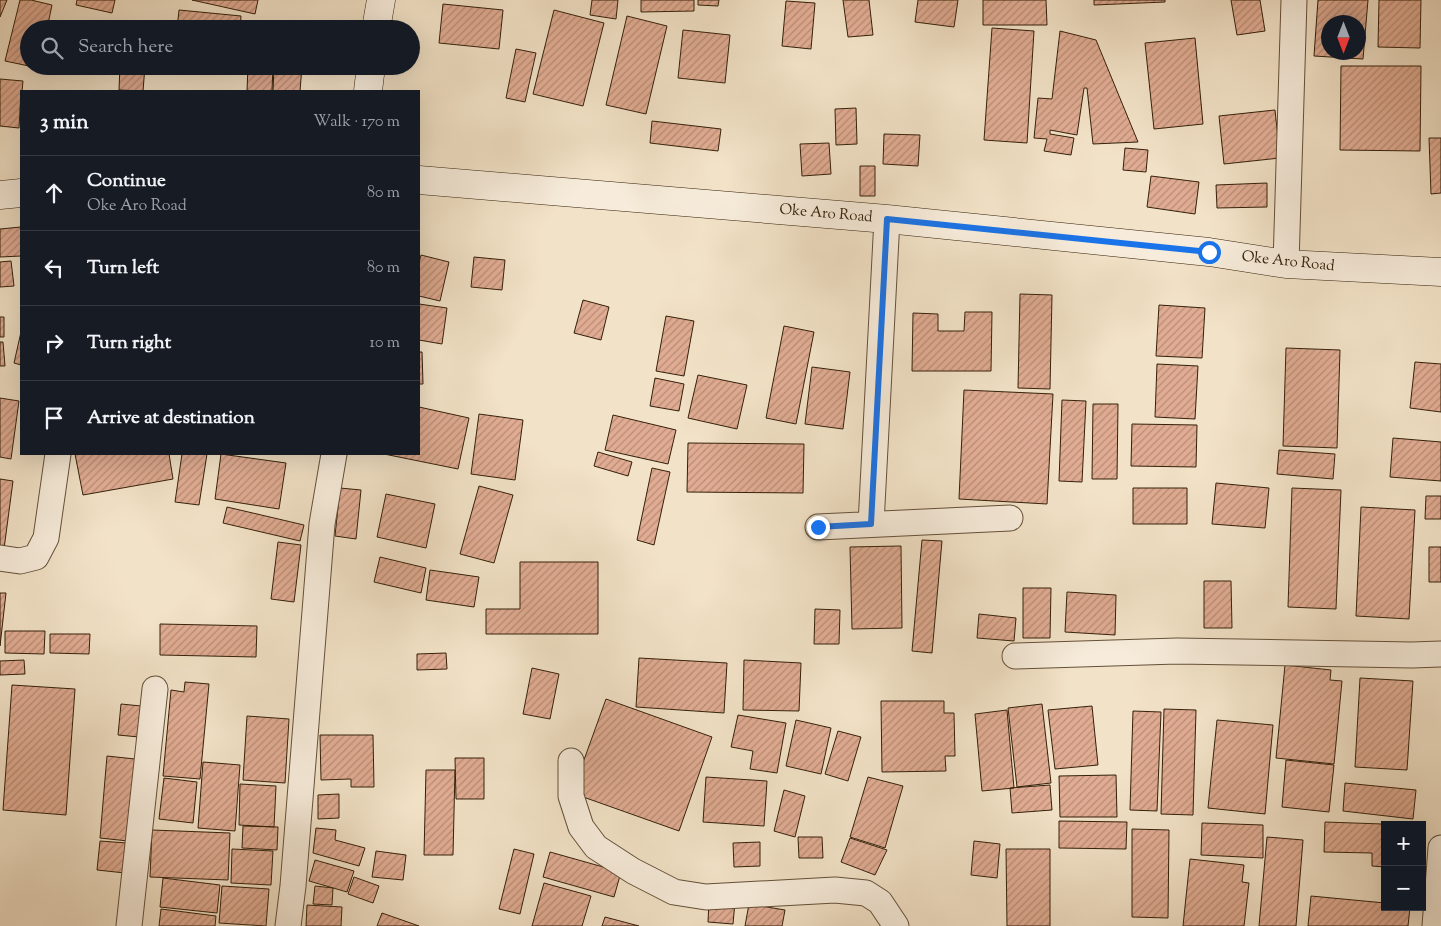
<!DOCTYPE html>
<html lang="en">
<head>
<meta charset="utf-8">
<style>
	:root { --surface:#171b24; --page:#242831; --text:#f1f3f6; --muted:#9ea1a6; --line:#363941 }
	body { margin:0; font-family:"Sorts Mill Goudy",serif; background:var(--page); color:var(--text) }
	.controls { position:absolute; right:15px; bottom:15px; display:grid; overflow:hidden; border-radius:0px; box-shadow:0 5px 20px #0002 }
	.controls button { width:45px; height:45px; display:grid; place-items:center; padding:0; border:0; border-bottom:1px solid var(--line); background:var(--surface); color:var(--text); font:25px sans-serif }
	.compass { position:absolute; left:1321px; top:15px; width:45px; height:45px; border-radius:50%; background:var(--surface); box-shadow:0 5px 20px #0002; rotate:180deg }
	.stop { position:absolute; width:15px; height:15px; margin:-11px; border:4px solid #1a73e8; border-radius:50%; background:#fff }
	.stop.end { background:#1a73e8; border-color:#fff; box-shadow:0 1px 5px #0008 }
	.list { margin:0; padding:0; list-style:none }
	h2 { display:flex; justify-content:space-between; align-items:center; height:65px; margin:0; padding:0 20px; font-size:21px }
	h2 small { font-size:16px; font-weight:400; color:var(--muted) }
	.list li { display:grid; grid-template-columns:32px 1fr auto; gap:15px; align-items:center; box-sizing:border-box; height:75px; padding:0 20px; border-top:1px solid var(--line) }
	.list b { display:block; font-size:19px; white-space:nowrap }
	.list p { margin:0; font-size:16px; white-space:nowrap; color:var(--muted) }
	.list em { font-size:16px; font-style:normal; color:var(--muted) }
	.icon { flex:none; width:28px; height:28px; fill:none; stroke:currentColor; stroke-width:2; stroke-linecap:round; stroke-linejoin:round }
	.map { position:relative; flex:none; width:1441px; height:926px; overflow:hidden }
	.search { position:absolute; background:var(--surface); box-shadow:0 5px 20px #0002; left:20px; top:20px; width:400px; height:55px; display:flex; align-items:center; gap:12px; box-sizing:border-box; padding:0 18px; border-radius:28px; color:var(--muted); font-size:19px }
	.panel { position:absolute; background:var(--surface); box-shadow:0 5px 20px #0002; left:20px; top:90px; width:400px; height:365px; border-radius:0px }
	.map>svg:first-child { display:block }
	.building { fill:url(#building-hatch); stroke:#34200a; fill-rule:evenodd }
	.lines { fill:none; stroke-linecap:round; stroke-linejoin:round }
	.minor-casing { stroke:#645039; stroke-width:27 }
	.secondary-casing { stroke:#34200a; stroke-width:29 }
	.minor { stroke:#f7ecdb; stroke-width:25 }
	.secondary { stroke:#f7ecdb; stroke-width:28 }
	.route { stroke:#1a73e8; stroke-width:6 }
	.labels { text-anchor:middle; dominant-baseline:central; stroke-width:4; stroke-linejoin:round; paint-order:stroke }
	.street-label { font-size:15px; fill:#34200a; stroke:#f7ecdb }
</style>
</head>
<body>
<div class="map">
<svg width="1441" height="926" viewBox="0 0 1441 926">
	<defs>
		<pattern id="building-hatch" width="6" height="6" patternUnits="userSpaceOnUse" patternTransform="scale(1.25)"><rect width="6" height="6" fill="#e1ac93"/><path d="M-1 1l2-2M0 6l6-6M5 7l2-2" fill="none" stroke="#b78c76"/></pattern>
	</defs>
	<rect width="100%" height="100%" fill="#f2e2c7"/>
	<filter id="stains"><feTurbulence type="fractalNoise" baseFrequency=".004" numOctaves="4"/><feColorMatrix values="0 0 0 0 .2 0 0 0 0 .09 0 0 0 0 .02 0 0 0 .5 -.17"/></filter>
	<radialGradient id="worn" r=".72"><stop offset=".6" stop-color="#630" stop-opacity="0"/><stop offset="1" stop-color="#630" stop-opacity=".3"/></radialGradient>
	<path class="building" d="M0,0h7l-7,17z
		M20,0h11l21,5 -5,24h-18v37l-24,-5z
		M77,0h38l-3,13 -36,-8z
		M192,0h66l-3,14z
		M592,0h26l-2,19 -26,-4z
		M641,0h53v11l-53,1z
		M698,0h21l-1,6 -20,-1z
		M843,0h26l4,35 -25,2z
		M918,0h40l-4,27 -39,-5z
		M983,0h63l1,25h-64z
		M1094,0h71v2l-71,3z
		M1231,0h29l5,31 -28,4z
		M1318,0h50l-5,59 -49,-3zM1328,22h30v30h-30z
		M1379,0h42l-1,48 -42,-1z
		M786,1l29,2 -4,46 -29,-3z
		M443,4l60,6 -4,39 -60,-6z
		M179,10l62,6 -1,13h-63z
		M554,10l50,13 -21,83 -50,-12z
		M627,16l40,10 -21,88 -40,-9z
		M992,28l42,3 -7,112 -43,-3z
		M683,30l47,5 -5,48 -47,-5z
		M1060,31l36,9 42,102 -45,2 -6,-56h-3l-7,47 -27,-5v4l24,4 -3,17 -27,-4 3,-12 -13,-1 4,-40 14,1z
		M1195,38l8,86 -49,5 -9,-86z
		M516,49l20,4 -11,49 -19,-4z
		M120,66h25l-2,25 -24,-1z
		M248,66h25l-1,25h-25z
		M274,66h28l-2,25h-27z
		M1341,66h80l-1,85 -80,-1z
		M0,79l23,2 -1,10h-1l-2,37 -19,-2z
		M856,108l1,36 -21,1 -1,-36z
		M1275,110l5,48 -56,6 -5,-48z
		M652,121l69,8 -3,22 -68,-8z
		M884,134l36,1 -2,31 -35,-2z
		M1429,138h12v55l-10,1z
		M829,143l2,31 -29,2 -2,-32z
		M1125,148l23,2 -2,22 -23,-2z
		M860,166h15v30h-15z
		M1151,176l48,6 -4,32 -48,-7z
		M1267,183v24l-50,1 -1,-23z
		M21,227v29l-21,1v-28z
		M421,255l28,7 -9,39 -21,-5v-33z
		M474,257l31,3 -3,30 -31,-3z
		M11,261l3,25 -14,1v-25z
		M1020,294l32,1 -2,94 -32,-1z
		M583,300l26,7 -8,33 -27,-7z
		M419,304l28,4 -5,36 -23,-4z
		M1159,305l46,3 -3,50 -46,-2z
		M965,312h27l-1,59h-79l1,-58 25,1v17h26z
		M666,316l28,5 -10,55 -28,-5z
		M0,317h4v20h-4z
		M784,326l30,6 -18,92 -30,-6z
		M21,332v33l-7,-2z
		M0,342h3l2,24h-5z
		M1286,348l54,2 -3,98 -54,-2z
		M419,352h3l1,32h-4z
		M1415,362l26,2v48l-31,-4z
		M1157,364l41,2 -3,53 -40,-2z
		M812,367l38,5 -7,57 -38,-5z
		M698,375l49,10 -10,44 -49,-11z
		M655,378l29,6 -5,27 -29,-5z
		M964,390l89,4 -6,110 -88,-5z
		M0,398l19,3 -8,58 -11,-2z
		M1062,400l24,1 -4,81 -23,-1z
		M1093,404h25l-1,75h-25z
		M419,407l50,11 -11,51 -74,-15h35z
		M479,414l44,6 -8,60 -44,-6z
		M613,415l63,15 -8,34 -63,-14z
		M1132,424l65,1 -1,42 -65,-1z
		M1393,438l48,4v39l-51,-4z
		M688,443l116,1 -1,49 -116,-1z
		M1279,450l56,4 -2,25 -56,-5z
		M598,452l34,10 -4,14 -34,-10z
		M75,454h94l4,25 -90,16z
		M182,454h25l-8,51 -24,-3z
		M221,454l65,9 -7,46 -64,-10z
		M652,468l18,4 -16,73 -17,-5z
		M0,479l13,2 -9,68h-4z
		M1216,483l53,5 -4,40 -53,-4z
		M479,486l34,9 -19,68 -34,-9z
		M340,488l21,2 -5,49 -21,-3z
		M1133,488h54v36h-54z
		M1292,488l49,2 -5,119 -48,-2z
		M386,494l49,10 -9,44 -49,-11z
		M1426,496h15v23h-16z
		M227,507l77,18 -4,16 -77,-18z
		M1361,507l54,3 -6,109 -53,-3z
		M922,540l20,1 -10,112 -20,-2z
		M278,542l23,3 -7,57 -23,-3z
		M901,546l1,82 -50,1 -2,-82z
		M1429,547h12v35h-12z
		M380,557l46,11 -5,25 -47,-11z
		M520,562h78v72h-112v-25h34z
		M430,570l49,7 -5,30 -48,-7z
		M1204,581h27l1,47h-28z
		M1023,588h28l-1,50h-27z
		M1067,592l49,3 -1,40 -50,-3z
		M0,593h6l-6,53z
		M815,609l25,1 -1,34h-25z
		M979,614l37,4 -2,23 -37,-3z
		M160,624l97,2 -1,31 -96,-2z
		M5,631h40l-1,23 -39,-1z
		M50,634h40l-1,20 -39,-1z
		M446,653l1,16 -30,1v-16z
		M639,658l88,5 -3,50 -88,-6z
		M24,660l1,14 -25,1v-14z
		M744,660l57,3 -2,48 -56,-1z
		M1285,665l46,5 -1,10 12,1 -8,83 -58,-6z
		M532,668l27,6 -9,45 -27,-5z
		M1360,678l53,3 -6,89 -52,-3z
		M185,682l24,2 -9,95 -37,-3 8,-86 13,2z
		M12,685l63,4 -9,126 -63,-5z
		M606,699l106,38 -33,94 -107,-38z
		M881,701h63v12h10l1,43h-10l1,15 -64,1z
		M121,704l20,2 -2,31 -21,-2z
		M1042,704l9,79 -34,4 -9,-79z
		M1092,706l6,59 -43,4 -7,-59z
		M1164,709l32,1 -3,105 -32,-1z
		M1007,710l7,78 -32,3 -7,-77z
		M1133,711l28,1 -4,99 -27,-1z
		M738,715l48,8 -9,50 -27,-4 3,-18 -22,-4z
		M247,716l42,3 -4,64 -42,-3z
		M796,720l35,8 -10,46 -35,-8z
		M1217,720l56,5 -8,89 -57,-6z
		M838,731l23,6 -13,44 -23,-7z
		M320,735h53l1,52h-23v-8l-30,1z
		M107,756l28,3 -7,82 -28,-3z
		M455,758h29v41h-28z
		M1286,760l48,5 -5,47 -47,-5z
		M203,762l37,3 -5,66 -37,-3z
		M426,770h29l-2,85h-29z
		M1116,775l1,42h-57l-1,-41z
		M706,777l61,4 -3,45 -61,-4z
		M868,777l35,9 -18,62 -35,-11z
		M164,778l33,4 -4,41 -34,-4z
		M1345,783l71,7 -3,29 -70,-8z
		M240,784l36,2 -2,41 -35,-2z
		M1050,785l2,25 -40,3 -2,-25z
		M784,790l21,6 -10,41 -21,-6z
		M339,794v24l-21,1v-24z
		M1059,821l68,1 -1,27 -67,-1z
		M1325,822l86,3h-26v42l-13,-1v-13l-48,-1z
		M1202,823l61,2v33l-62,-3z
		M243,826l35,1 -1,23 -35,-2z
		M316,828l20,2 -1,10 30,8 -6,18 -46,-13z
		M1132,829l37,1 -1,88 -36,-1z
		M152,830l78,3 -2,47 -78,-3z
		M798,837h24l1,21h-24z
		M1267,837l36,3 -7,86h-37z
		M850,838l37,12 -12,25 -34,-13z
		M100,841l27,2 -2,30 -28,-3z
		M974,841l26,3 -3,34 -26,-3z
		M760,842v24l-26,1 -1,-24z
		M232,849l41,2 -2,34 -40,-2z
		M514,849l20,5 -14,60 -21,-5z
		M1006,849h44v77h-43z
		M376,851l30,4 -3,25 -31,-3z
		M550,852l71,20 -7,25 -71,-20z
		M1190,859l54,6 -2,17 7,1 -5,43h-61z
		M315,860l39,11 -7,21 -38,-11z
		M354,877l25,9 -6,17 -25,-9z
		M163,878l57,7 -3,28 -57,-6z
		M544,883l47,13 -9,30h-50z
		M222,886l47,3 -3,37 -47,-3z
		M315,886l18,2 -1,17 -19,-1z
		M1311,896l74,7v4h25l-2,19h-100z
		M709,901l26,1 -2,22 -25,-2z
		M749,904l36,6 -3,16h-37z
		M307,905l35,2 -1,19h-35z
		M161,909l55,7 -1,10h-56z
		M382,913l37,13h-42z
		M605,917l34,9h-37z"/>
	<g class="lines">
		<defs>
			<path id="minor" d="M1286,264l8,-264
				M871,524l16,-305
				M818,527l192,-9
				M0,558l20,3 16,-4 10,-19 12,-84
				M1015,656l162,-5 235,4 29,-1
				M571,761v35l10,31 15,20 37,24 41,21 32,5 129,-7 31,3 14,9 16,24
				M129,926l26,-237
				M288,926l5,-40 29,-362 12,-70
				M1435,926l6,-78"/>
			<path id="secondary" d="M376,29l5,-29
				M368,91l3,-25
				M419,180l468,39 322,33 77,12 155,8
				M0,195l21,-2"/>
		</defs>
		<use href="#minor" class="minor-casing"/>
		<use href="#secondary" class="secondary-casing"/>
		<use href="#minor" class="minor"/>
		<use href="#secondary" class="secondary"/>
	</g>
	<g class="lines">
		<path class="route" d="M818,527l53,-3 16,-305 322,33"/>
	</g>
	<g class="labels">
		<g class="street-label">
			<text transform="translate(826 214) rotate(5)">Oke Aro Road</text>
			<text transform="translate(1288 262) rotate(6)">Oke Aro Road</text>
		</g>
	</g>
	<rect width="100%" height="100%" filter="url(#stains)"/>
	<rect width="100%" height="100%" fill="url(#worn)"/>
</svg>
<div class="controls">
<button>+</button>
<button>−</button>
</div>
<svg class="compass" viewBox="-18 -18 36 36"><path d="M0-13l5 13h-10z" fill="#e53935"/><path d="M0 13l5-13h-10z" fill="#9ea1a6"/></svg>
<div class="stop" style="left:1209px;top:252px"></div>
<div class="stop end" style="left:818px;top:527px"></div>
<div class="search"><svg class="icon" aria-label="search" viewBox="0 0 24 24"><circle cx="10" cy="10" r="6"/><path d="M15 15l6 6"/></svg>Search here</div>
<section class="panel">
<h2>3 min<small>Walk · 170 m</small></h2>
<ul class="list">
<li><svg class="icon" aria-label="ahead" viewBox="0 0 24 24"><path d="M12 20V5M6 11l6-6 6 6"/></svg><div><b>Continue</b><p>Oke Aro Road</p></div><em>80 m</em></li>
<li><svg class="icon" aria-label="left" viewBox="0 0 24 24"><path d="M17 20v-9H6M10 6l-5 5 5 5"/></svg><div><b>Turn left</b></div><em>80 m</em></li>
<li><svg class="icon" aria-label="right" viewBox="0 0 24 24"><path d="M7 20v-9h11M14 6l5 5-5 5"/></svg><div><b>Turn right</b></div><em>10 m</em></li>
<li><svg class="icon" aria-label="arrive" viewBox="0 0 24 24"><path d="M6 21V4h12l-3 4 3 4H6"/></svg><div><b>Arrive at destination</b></div></li>
</ul>
</section>
</div>
</body>
</html>
